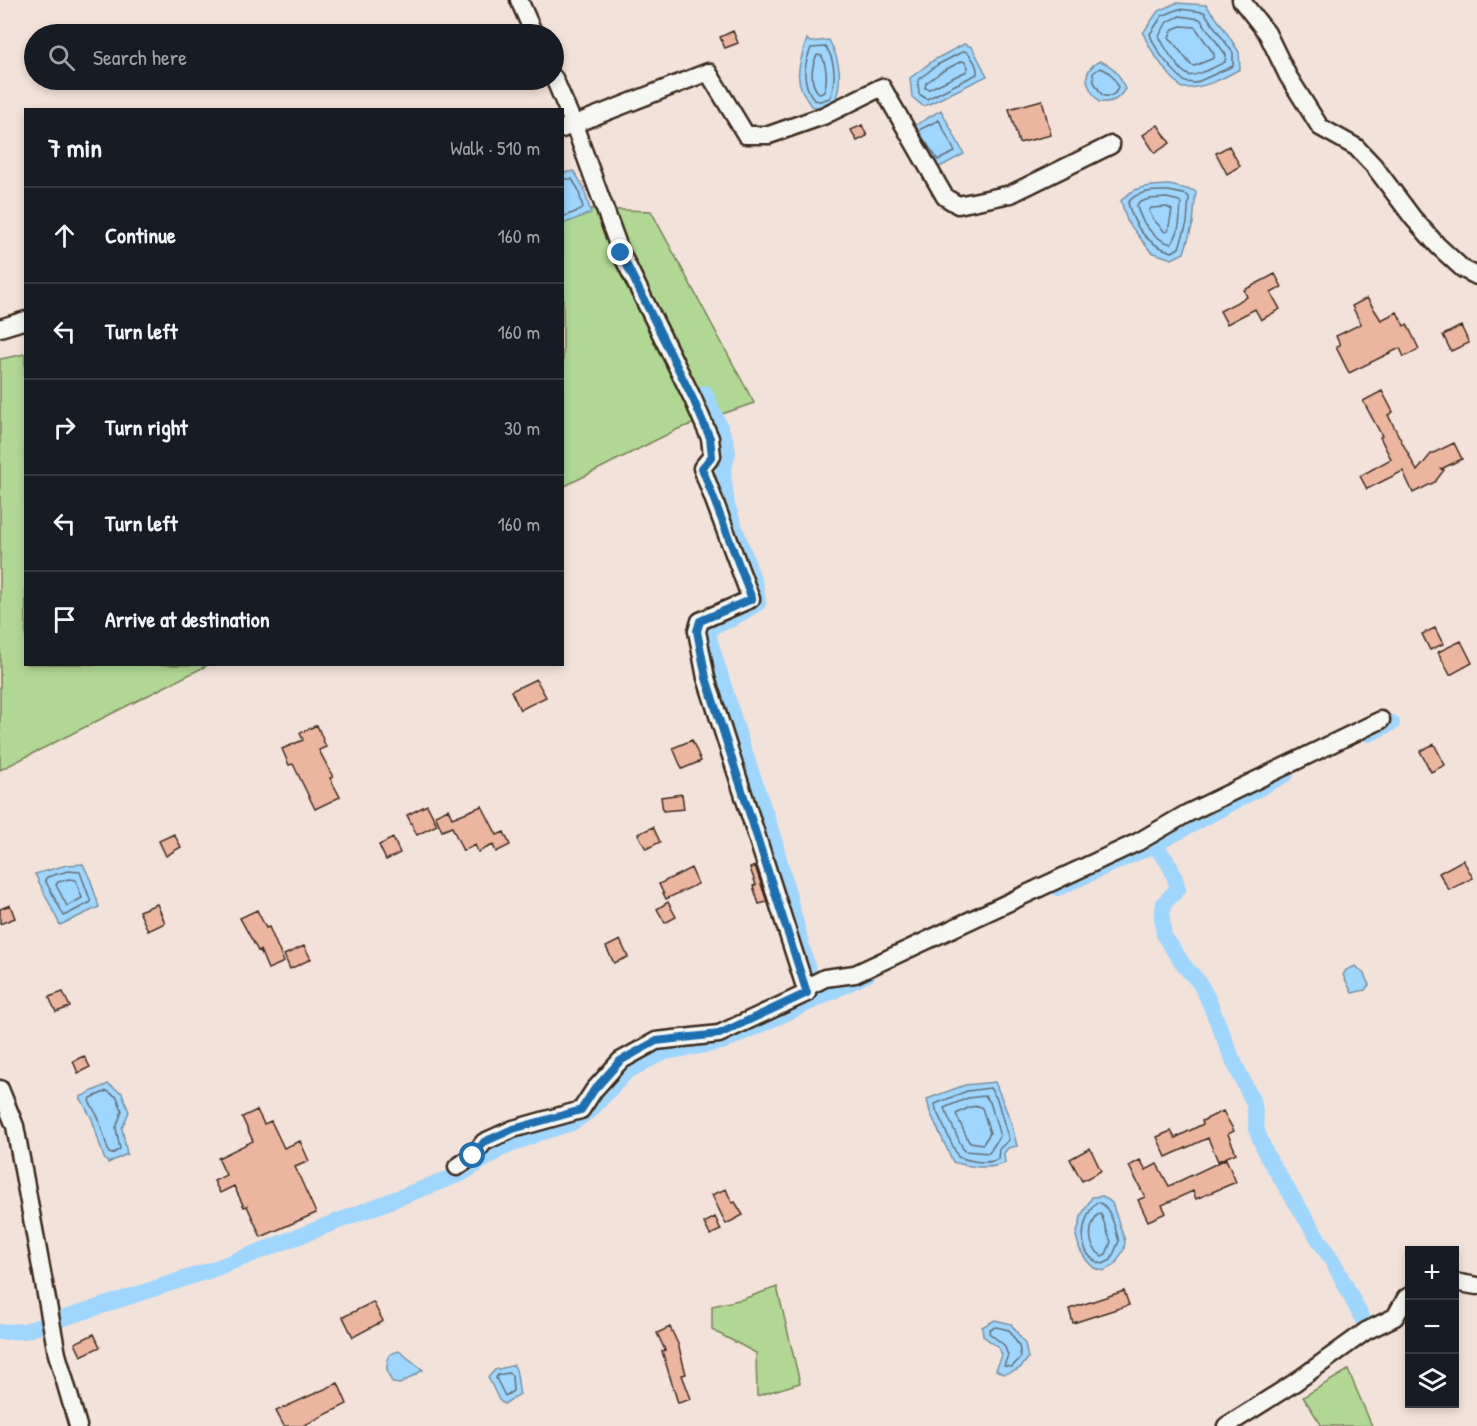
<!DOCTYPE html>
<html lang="en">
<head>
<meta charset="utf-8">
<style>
	:root { --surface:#171b24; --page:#20242c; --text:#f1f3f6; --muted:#9ea1a6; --line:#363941 }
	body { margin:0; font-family:"Patrick Hand",sans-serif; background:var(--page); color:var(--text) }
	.controls { position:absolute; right:18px; bottom:18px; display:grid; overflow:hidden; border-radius:0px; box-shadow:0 3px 9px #0003 }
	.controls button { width:54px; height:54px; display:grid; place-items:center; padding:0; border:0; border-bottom:2px solid var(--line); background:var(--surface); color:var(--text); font:30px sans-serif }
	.stop { position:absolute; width:18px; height:18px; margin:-14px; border:4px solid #1f6fb2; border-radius:50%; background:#fff }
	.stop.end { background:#1f6fb2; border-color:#fff; box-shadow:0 2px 6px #0008 }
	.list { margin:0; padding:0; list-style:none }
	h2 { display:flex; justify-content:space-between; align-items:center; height:78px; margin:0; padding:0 24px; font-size:26px }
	h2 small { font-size:20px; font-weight:400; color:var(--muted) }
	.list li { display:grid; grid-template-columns:39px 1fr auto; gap:18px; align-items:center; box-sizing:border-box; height:96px; padding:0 24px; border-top:2px solid var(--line) }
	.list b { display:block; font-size:22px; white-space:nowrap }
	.list em { font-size:20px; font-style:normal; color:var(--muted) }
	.icon { flex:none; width:33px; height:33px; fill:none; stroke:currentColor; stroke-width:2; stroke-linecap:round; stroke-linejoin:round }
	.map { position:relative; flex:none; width:1477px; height:1426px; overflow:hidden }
	.search { position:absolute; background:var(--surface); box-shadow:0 3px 9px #0003; left:24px; top:24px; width:540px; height:66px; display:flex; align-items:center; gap:15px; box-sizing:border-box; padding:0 21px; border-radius:33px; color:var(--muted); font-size:22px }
	.panel { position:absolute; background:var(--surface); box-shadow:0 3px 9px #0003; left:24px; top:108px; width:540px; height:558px; border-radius:0px }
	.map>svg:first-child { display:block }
	.green { fill:#b0d894; stroke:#768159; stroke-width:1.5 }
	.water { fill:#9fd6fe; stroke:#7791a4; stroke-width:1.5 }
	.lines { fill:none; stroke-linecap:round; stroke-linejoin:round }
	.shore { stroke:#636f78; stroke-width:1.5 }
	.canal { stroke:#9fd6fe; stroke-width:16 }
	.building { fill:#ebb5a0; stroke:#3b2a1e; stroke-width:1.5 }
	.minor-casing { stroke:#3b2a1e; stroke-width:21 }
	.minor { stroke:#f6f6f2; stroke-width:16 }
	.route { stroke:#1f6fb2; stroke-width:8 }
</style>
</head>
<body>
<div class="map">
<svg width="1477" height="1426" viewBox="0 0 1477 1426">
	<rect width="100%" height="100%" fill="#f3e2d9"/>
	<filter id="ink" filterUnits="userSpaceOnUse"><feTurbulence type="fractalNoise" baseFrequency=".0167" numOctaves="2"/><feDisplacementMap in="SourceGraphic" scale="12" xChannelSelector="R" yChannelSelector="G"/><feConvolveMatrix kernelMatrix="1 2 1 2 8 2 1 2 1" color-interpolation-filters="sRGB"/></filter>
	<g filter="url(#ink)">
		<path class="green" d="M563,208l88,3 103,192 -76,26 -115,58z
			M25,354l1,310 182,1 -208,105v-411z
			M777,1287l23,96 -43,13 -1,-43 -44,-23v-24l31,-7z
			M1348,1370l24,56h-50l-19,-29z"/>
		<path class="water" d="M1176,3l30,2 15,19 18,28 1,17c-18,10 -37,20 -58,19 -16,-16 -30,-33 -39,-55l15,-22z
			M807,39l3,3 19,-2c12,22 13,40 6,63l-14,5 -10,-2c-19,-27 -13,-38 -4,-67z
			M964,44l8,3 15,29 -58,28 -6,2 -11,-9 -2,-19 24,-18z
			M1100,61c15,6 19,13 25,28 -7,11 -13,14 -26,13 -12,-14 -20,-31 1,-41z
			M941,110l23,44 -28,15 -27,-40z
			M574,171l9,15 8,27 -28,11v-51z
			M1169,185l27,6 -3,32 -9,30 -12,6 -21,-7 -24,-31 -6,-20c13,-16 29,-15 48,-16z
			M83,864l8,17 8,26 -39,18 -25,-51 32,-9z
			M1356,966l8,8 5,11 -4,5 -13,3 -9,-18 3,-5z
			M995,1082l16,40 6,24 -9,2 -4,5 1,10c-17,7 -34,4 -52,-1l-23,-50 -3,-13 38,-14z
			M108,1084l14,9 7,19 -7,16 5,26 -19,9 -4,-5 -12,-39 -12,-22z
			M1103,1196l9,7 13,38 -1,8 -9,16 -12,6 -9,-3 -7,-7 -7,-11 -4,-14 6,-22 10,-17z
			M995,1320l16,4 14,20 3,14c-7,11 -12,14 -25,16l-7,-4 6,-15 -4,-8 -15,-11 -1,-9z
			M399,1351l24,19 -23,14 -7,-1c-7,-10 -8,-18 -3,-29z
			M514,1365c5,9 3,18 6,29l-16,10 -5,-4 -11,-23 7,-7z"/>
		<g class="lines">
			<path class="shore" d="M1179,9l25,3 29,41v13l-38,17 -10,-1c-14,-14 -29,-29 -35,-48l12,-18z
				M1180,16l20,3 26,36 -1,7c-6,3 -31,16 -37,13 -9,-4 -25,-30 -29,-39l8,-14z
				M1181,26l14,1 19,27v4l-20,8 -3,-1 -22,-28 4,-8z
				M826,47c10,15 10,34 4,51l-10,3 -6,-1c-12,-17 -11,-33 -3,-52z
				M964,51c7,2 14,16 13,23l-50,25 -8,-5 -1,-14 19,-15z
				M817,55l5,1c5,12 6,23 2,36l-4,2c-11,-9 -9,-27 -3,-39z
				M962,61l3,1 3,5 -1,4 -38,18 -4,-1 1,-5 15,-11z
				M1100,68c10,3 14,9 18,19 -2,8 -9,11 -16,8l-8,-13 -1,-9z
				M919,132l2,-3 18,-9 16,32 -17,8 -17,-25
				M562,179h10l6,10 5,19 -2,2 -19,7
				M1169,191l18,4 2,2 -2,26 -8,25 -7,4c-25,-7 -38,-25 -44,-49 8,-13 27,-12 41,-12z
				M1167,198l12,3 2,2c-1,14 -1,31 -10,41 -17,-5 -30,-21 -34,-38l1,-3 11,-4z
				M1167,207l5,3 -4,21 -3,1 -12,-13 -4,-8 2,-3z
				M68,871l12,1 11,30 -27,14 -19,-36 2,-3z
				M69,879l7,1 6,18 -15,8 -11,-21 2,-3z
				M990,1088l7,11 12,41 -10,9 -1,10c-11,6 -28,2 -40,-2l-22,-47 -1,-6 32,-13z
				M107,1091l10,6 5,14 -6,17 4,21 -8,5 -3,-1 -11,-36 -9,-16 2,-3z
				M985,1096l5,6 10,34 -11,17 -25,-2 -20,-43 24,-10z
				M979,1106l3,2 8,25 -7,11 -14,-2 -13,-28 14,-7z
				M1097,1202c14,2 18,27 22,39l-8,19 -8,4c-28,-6 -23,-46 -6,-62z
				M1101,1214l10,28 -5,12 -4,2c-15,-10 -14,-27 -5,-41z
				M996,1327l13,3 10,16 2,11 -9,10 -8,-1 4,-11 -4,-10 -15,-12 1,-4z
				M508,1373l4,2 1,16 -8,5 -9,-18 2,-3z"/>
			<path class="canal" d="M705,393l20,46 3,13 -5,21 4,32 29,83 2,15 -28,17 -20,7 -1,11 31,101 33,97 41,156
				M1369,734l23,-11
				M1152,846l134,-72
				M1058,888l94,-42c16,10 21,25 26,43l-14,14 -2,14 2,19 21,31 14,15 9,17 25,61 21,44 3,27 10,25 70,113 26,51
				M0,1332l25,-1 186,-61 252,-97 36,-23 40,-17 33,-10 19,-13 35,-38 24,-13 15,-7 57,-10 80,-36 66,-32"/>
		</g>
		<path class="building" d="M733,31l5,12 -13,5 -5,-11z
			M1042,100l9,35 -32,8 -10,-34z
			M862,125l5,11 -10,5 -6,-11z
			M1158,125l12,18 -15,10 -12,-18z
			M1229,146l11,20 -13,8 -11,-21z
			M1275,274l7,13 -11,6 9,16 -19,11 -6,-11 -28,15 -7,-13 27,-14 -3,-7z
			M1367,298l14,22 16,-8 7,14 3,-2 12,25 -15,8 -4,-9 -51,25 -13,-26 4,-2 -4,-9 25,-12 -9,-18z
			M1461,326l8,17 -18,8 -8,-16z
			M1382,391l11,21 -5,3 29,56 14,-17 23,-11 8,16 -21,10 3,1 -9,12 -22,11 -10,-22 -36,18 -7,-13 31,-17 -11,-22 2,-1 -19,-35z
			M1435,628l8,16 -13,6 -8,-16z
			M1461,641l11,22 -22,12 -12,-23z
			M536,679l10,18 -26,13 -9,-19z
			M317,725l9,22 -7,3 14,27 -3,1 10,19 -25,12 -22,-45 -4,1 -7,-16 21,-9 -3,-7z
			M692,740l9,21 -19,8 -9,-21z
			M1434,744l11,21 -14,7 -11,-21z
			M682,794l2,15 -21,2 -2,-14z
			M427,805l10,20 -20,10 -10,-20z
			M482,806l15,29 7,-3 6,13 -14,7 -3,-7 -15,7 -3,-7 -12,6 -11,-24 -10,4 -7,-16 13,-6 4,9z
			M653,827l7,15 -14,7 -8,-15z
			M174,834l7,13 -15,9 -7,-15z
			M393,838l7,15 -14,7 -7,-15z
			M1463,860l10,18 -24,12 -10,-17z
			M755,866l12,36 -8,2 -6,-18 3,-1 -6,-17z
			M691,868l7,16 -32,15 -7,-15z
			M668,902l8,15 -11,6 -8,-14z
			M157,904l8,19 -17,8 -9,-20z
			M10,905l5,13 -15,6v-15z
			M257,910l9,18 3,-1 15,35 -16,7 -8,-19 -2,1 -18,-33z
			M620,940l8,17 -14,6 -8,-16z
			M304,946l7,13 -21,10 -6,-14z
			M63,992l7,15 -14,5 -7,-15z
			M84,1056l6,11 -12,6 -5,-12z
			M257,1110l7,14 7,-3 13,27 16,-7 9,20 -14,6 21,46 -55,24 -14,-31 -3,1 -10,-21 -14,7 -6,-12 12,-6 -8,-17 35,-17 -11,-24z
			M1223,1111l11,20 -6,3 8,19 -18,8 -10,-23 -42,19 -9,-20 14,-6 4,7 28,-14 -1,-3z
			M1090,1148l11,23 -19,10 -12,-22z
			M1226,1159l10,23 -40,17 -3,-8 -31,14 4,8 -18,8 -10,-21 7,-3 -16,-31 11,-6 6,10 11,-6 12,22z
			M726,1189l6,14 3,-1 8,13 -17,9 -14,-29z
			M715,1217l6,13 -11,5 -6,-12z
			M1124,1291l5,14 -56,18 -4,-14z
			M373,1302l10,19 -30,16 -10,-20z
			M670,1327l8,17 8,30 -4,1 9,24 -13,4 -16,-52 3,-1 -8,-17z
			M94,1334l6,13 -19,9 -6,-13z
			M338,1383l9,21 -44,22h-19l-8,-15z"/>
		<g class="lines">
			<defs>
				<path id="minor" d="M519,0l15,34
					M1241,0l26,33 21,43 32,51 36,20 18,19 39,52 25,28 25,23 14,7
					M562,129l146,-57 38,63h23l54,-19 59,-29 63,110 13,8 53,-11 100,-49
					M0,328l26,-8
					M805,988l20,-10 30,-4 283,-132 48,-28 195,-94
					M0,1089l15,37 42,228 21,72
					M457,1167l16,-11 11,-14 29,-13 68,-19 13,-20 26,-29 36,-20 63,-7 88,-41 -101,-315 -9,-47 3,-10 51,-22 -49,-131 10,-12 -2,-18 -17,-39 -72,-146 -47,-128 -20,-47
					M1454,1282l23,4
					M1226,1426l68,-43 72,-52 29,-14 11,-19 4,-2"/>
			</defs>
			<use href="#minor" class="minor-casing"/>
			<use href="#minor" class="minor"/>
		</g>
	</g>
	<g class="lines" filter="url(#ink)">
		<path class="route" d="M473,1156l11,-14 29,-13 68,-19 13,-20 26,-29 36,-20 63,-7 88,-41 -101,-315 -9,-47 3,-10 52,-22 -50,-131 10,-12 -2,-18 -17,-39 -72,-146"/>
	</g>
</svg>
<div class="controls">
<button>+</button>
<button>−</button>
<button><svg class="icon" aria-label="layers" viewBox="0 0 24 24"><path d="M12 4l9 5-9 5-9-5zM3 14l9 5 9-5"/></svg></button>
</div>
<div class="stop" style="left:473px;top:1156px"></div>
<div class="stop end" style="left:621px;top:253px"></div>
<div class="search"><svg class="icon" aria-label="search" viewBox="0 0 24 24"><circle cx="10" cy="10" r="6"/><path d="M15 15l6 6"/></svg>Search here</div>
<section class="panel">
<h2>7 min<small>Walk · 510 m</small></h2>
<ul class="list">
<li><svg class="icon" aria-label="ahead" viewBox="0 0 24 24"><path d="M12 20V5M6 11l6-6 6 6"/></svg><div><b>Continue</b></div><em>160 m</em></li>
<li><svg class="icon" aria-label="left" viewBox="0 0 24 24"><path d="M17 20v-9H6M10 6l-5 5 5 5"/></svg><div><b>Turn left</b></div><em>160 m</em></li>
<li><svg class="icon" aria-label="right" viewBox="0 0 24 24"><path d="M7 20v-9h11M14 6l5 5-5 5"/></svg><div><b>Turn right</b></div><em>30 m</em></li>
<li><svg class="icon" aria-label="left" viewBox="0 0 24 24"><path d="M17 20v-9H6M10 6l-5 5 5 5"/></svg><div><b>Turn left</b></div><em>160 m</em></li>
<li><svg class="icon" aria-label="arrive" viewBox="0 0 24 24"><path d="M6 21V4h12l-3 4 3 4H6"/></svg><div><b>Arrive at destination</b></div></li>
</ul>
</section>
</div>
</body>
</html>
